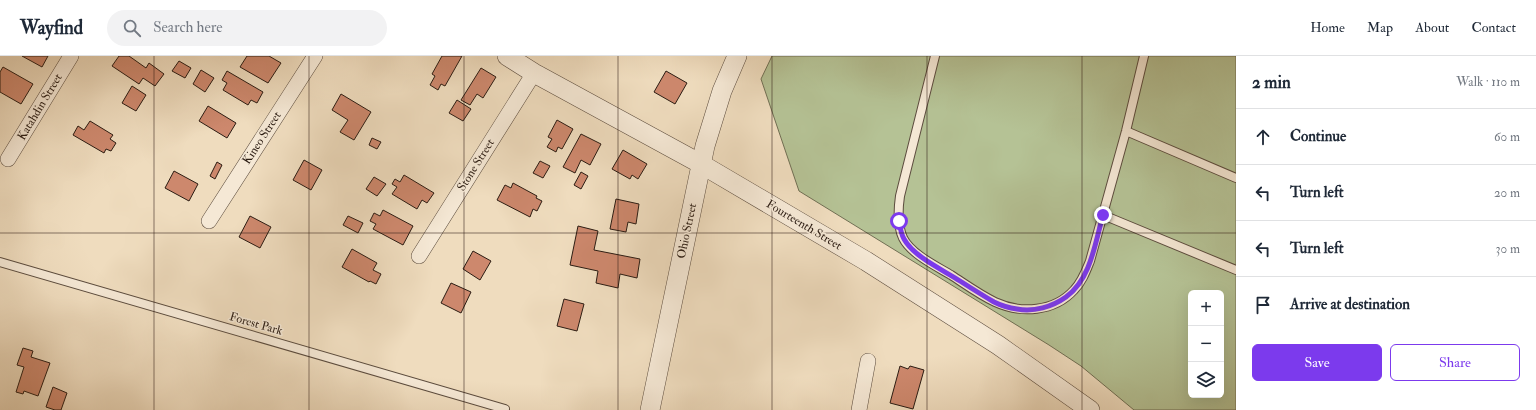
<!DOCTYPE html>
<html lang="en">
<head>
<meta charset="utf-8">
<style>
	:root { --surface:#fff; --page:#f2f2f3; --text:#1f2937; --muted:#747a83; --line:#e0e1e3; --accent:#7c3aed }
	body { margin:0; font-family:"IM FELL Double Pica",serif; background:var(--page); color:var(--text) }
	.controls { position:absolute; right:12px; bottom:12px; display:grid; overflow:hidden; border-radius:6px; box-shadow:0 4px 16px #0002 }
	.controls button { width:36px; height:36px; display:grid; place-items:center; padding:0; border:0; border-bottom:1px solid var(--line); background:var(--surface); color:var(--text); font:20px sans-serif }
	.stop { position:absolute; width:12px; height:12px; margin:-9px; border:3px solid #7c3aed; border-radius:50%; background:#fff }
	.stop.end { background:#7c3aed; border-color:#fff; box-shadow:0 1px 4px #0008 }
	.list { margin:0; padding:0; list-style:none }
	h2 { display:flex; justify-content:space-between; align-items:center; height:52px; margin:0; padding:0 16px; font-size:17px }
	h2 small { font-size:13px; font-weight:400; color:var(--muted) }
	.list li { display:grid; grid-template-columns:26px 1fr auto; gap:12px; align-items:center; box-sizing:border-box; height:56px; padding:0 16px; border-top:1px solid var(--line) }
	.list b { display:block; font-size:15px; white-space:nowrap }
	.list em { font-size:13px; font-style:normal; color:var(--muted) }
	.actions { display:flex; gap:8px; padding:12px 16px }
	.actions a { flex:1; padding:9px 0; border:1px solid var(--accent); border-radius:6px; text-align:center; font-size:14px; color:var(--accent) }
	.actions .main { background:var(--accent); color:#fff }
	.icon { flex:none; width:22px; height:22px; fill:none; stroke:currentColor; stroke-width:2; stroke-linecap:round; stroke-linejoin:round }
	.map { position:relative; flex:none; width:1236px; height:354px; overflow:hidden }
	header { display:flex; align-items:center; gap:24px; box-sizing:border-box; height:56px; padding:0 20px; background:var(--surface); border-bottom:1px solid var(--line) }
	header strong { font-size:19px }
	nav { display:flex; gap:22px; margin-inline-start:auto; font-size:14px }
	.search { width:280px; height:36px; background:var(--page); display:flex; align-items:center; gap:10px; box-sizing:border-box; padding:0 14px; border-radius:22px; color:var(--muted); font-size:15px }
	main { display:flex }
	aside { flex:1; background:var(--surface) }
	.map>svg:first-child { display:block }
	.green { fill:#b5c295; stroke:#706f54; fill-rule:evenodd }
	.building { fill:#cd886d; stroke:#2b1c13 }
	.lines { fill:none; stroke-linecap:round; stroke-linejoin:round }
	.service-casing { stroke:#5c4c3e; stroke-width:10 }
	.minor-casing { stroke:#5c4c3e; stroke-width:16 }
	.tertiary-casing { stroke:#5c4c3e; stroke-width:20 }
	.service { stroke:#f5e8d5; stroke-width:8 }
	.minor { stroke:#f5e8d5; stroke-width:15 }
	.tertiary { stroke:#f5e8d5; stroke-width:19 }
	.route { stroke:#7c3aed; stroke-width:5 }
	.grid { fill:none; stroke:#2b1c13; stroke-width:1; stroke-opacity:0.55 }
	.labels { text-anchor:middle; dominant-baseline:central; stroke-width:3; stroke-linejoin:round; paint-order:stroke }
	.street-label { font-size:12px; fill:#2b1c13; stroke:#f5e8d5 }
</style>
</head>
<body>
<header>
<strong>Wayfind</strong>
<div class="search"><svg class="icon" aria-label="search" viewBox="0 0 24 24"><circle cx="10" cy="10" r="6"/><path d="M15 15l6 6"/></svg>Search here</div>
<nav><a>Home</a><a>Map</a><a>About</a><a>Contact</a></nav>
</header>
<main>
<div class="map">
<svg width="1236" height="354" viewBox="0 0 1236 354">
	<rect width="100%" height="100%" fill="#efdcbe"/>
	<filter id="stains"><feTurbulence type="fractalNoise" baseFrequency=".005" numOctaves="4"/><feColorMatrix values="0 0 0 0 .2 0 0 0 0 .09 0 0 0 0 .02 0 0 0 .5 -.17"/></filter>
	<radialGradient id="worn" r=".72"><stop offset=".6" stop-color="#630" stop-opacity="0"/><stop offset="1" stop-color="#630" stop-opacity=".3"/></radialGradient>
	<path class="green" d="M772,0h464v354h-102l-53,-44 -32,-21 -250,-154 -38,-112zM1191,237h30v102h-30z"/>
	<path class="building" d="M22,0h26l-6,11z
		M119,0h10l17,12 3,-5 15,11 -9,12 -12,-8 -4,6 -27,-18z
		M247,0h22l12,7 -13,20 -28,-16z
		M442,0h20l-17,30 -4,-2 -3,6 -8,-5 5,-9 -3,-2z
		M179,5l12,7 -6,10 -13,-7z
		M3,11l30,17 -12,20 -21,-12v-20z
		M481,12l15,9 -13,21 -6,-4 -7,11 -9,-5z
		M201,14l13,8 -9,14 -12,-8z
		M227,15l36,21 -6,11 -6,-3 -3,5 -25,-15 4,-7 -5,-3z
		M666,15l21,12 -12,21 -21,-12z
		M132,30l14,9 -10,16 -14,-8z
		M341,38l30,18 -17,28 -14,-8 8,-12 -16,-10z
		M457,44l14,9 -8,12 -14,-8z
		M208,50l28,17 -9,15 -28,-17z
		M557,64l16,9 -11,20 -4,-2 -2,5 -9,-5 5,-8 -4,-2z
		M90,65l23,14 -3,4 6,4 -5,8 -5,-2 -2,4 -31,-18 5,-9 6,4z
		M581,78l20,10 -11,21 -9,-5 -6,13 -12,-6z
		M372,82l9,4 -4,7 -8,-4z
		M623,94l24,14 -9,15 -6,-4 -2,4 -18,-10z
		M304,104l18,10 -11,20 -18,-10z
		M540,105l10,5 -7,12 -10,-5z
		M217,106l5,3 -7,14 -5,-3z
		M174,115l24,13 -9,17 -24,-13z
		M581,116l7,4 -7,13 -7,-4z
		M404,119l30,18 -7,10 -5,-3 -5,9 -25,-15 5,-7 -5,-3 3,-5 5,3z
		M374,121l12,7 -9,12 -11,-7z
		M513,127l24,13 -1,2 6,3 -5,10 -4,-2 -3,8 -33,-17 8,-15 6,3z
		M616,143l23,5 -3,20 -8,-2 -2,10 -16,-3z
		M383,154l30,16 -10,19 -30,-16 3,-5 -6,-3 4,-8 6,3z
		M250,160l21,11 -11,21 -21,-11z
		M348,160l15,7 -5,10 -15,-8z
		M578,170l20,5 -4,19 46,9 -3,19 -17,-4 -2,14 -22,-5 2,-12 -28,-6z
		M352,193l25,14 -4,7 8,4 -5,10 -6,-3 -1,1 -27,-15z
		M473,195l18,10 -11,19 -17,-11z
		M451,227l20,9 -10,21 -20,-10z
		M564,243l20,5 -7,27 -20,-5z
		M23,292l10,3 -2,6 19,6 -12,33 -14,-5 -1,3 -7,-2 8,-25 -7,-2z
		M900,310l8,3 2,-3 14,4 -11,39 -23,-6z
		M53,331l14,6 -6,17h-6l-9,-3z"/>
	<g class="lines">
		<defs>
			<path id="service" d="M935,0l-35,140c-2,14 -3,29 3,42 8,16 33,28 48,37 14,9 29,20 44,27 26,12 59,10 79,-12 8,-8 12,-19 16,-29l36,-130 18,-75
				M1126,75l110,47
				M1103,159l133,55
				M0,206l505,147"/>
			<path id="minor" d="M8,103l63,-103
				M209,165l106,-165
				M419,200l115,-183
				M859,354l9,-49"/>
			<path id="tertiary" d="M507,0l27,17 167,91 165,97 132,84 92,65
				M650,354l55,-264 17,-55 15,-35"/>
		</defs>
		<use href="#service" class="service-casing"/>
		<use href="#minor" class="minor-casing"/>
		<use href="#tertiary" class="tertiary-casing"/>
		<use href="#service" class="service"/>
		<use href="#minor" class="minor"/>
		<use href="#tertiary" class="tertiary"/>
	</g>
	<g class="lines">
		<path class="route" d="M899,165c1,6 2,13 5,18 10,18 39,31 56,42 11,7 22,14 34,21 6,3 15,6 23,7 17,3 35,-2 49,-12 25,-18 29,-54 37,-82"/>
	</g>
	<path class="grid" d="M154,0v354M309,0v354M464,0v354M618,0v354M772,0v354M927,0v354M1082,0v354M0,177h1236"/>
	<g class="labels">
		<g class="street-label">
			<text transform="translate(40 51) rotate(-59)">Katahdin Street</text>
			<text transform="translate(262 82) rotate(-57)">Kineo Street</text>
			<text transform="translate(476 109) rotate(-58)">Stone Street</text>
			<text transform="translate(804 169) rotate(31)">Fourteenth Street</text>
			<text transform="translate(687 175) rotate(-78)">Ohio Street</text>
			<text transform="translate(256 268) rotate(16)">Forest Park</text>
		</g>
	</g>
	<rect width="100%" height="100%" filter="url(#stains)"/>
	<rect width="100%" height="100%" fill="url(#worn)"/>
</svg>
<div class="controls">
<button>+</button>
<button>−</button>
<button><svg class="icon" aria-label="layers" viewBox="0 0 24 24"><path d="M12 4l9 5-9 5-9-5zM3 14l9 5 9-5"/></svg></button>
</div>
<div class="stop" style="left:899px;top:165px"></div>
<div class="stop end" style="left:1103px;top:159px"></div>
</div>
<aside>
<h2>2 min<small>Walk · 110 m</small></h2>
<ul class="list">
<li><svg class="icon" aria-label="ahead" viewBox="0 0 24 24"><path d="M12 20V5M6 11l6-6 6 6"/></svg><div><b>Continue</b></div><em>60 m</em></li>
<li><svg class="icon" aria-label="left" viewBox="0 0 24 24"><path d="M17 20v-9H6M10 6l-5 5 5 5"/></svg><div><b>Turn left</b></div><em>20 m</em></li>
<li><svg class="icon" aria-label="left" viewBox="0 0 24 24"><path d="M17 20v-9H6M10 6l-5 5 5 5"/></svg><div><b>Turn left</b></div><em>30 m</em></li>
<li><svg class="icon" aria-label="arrive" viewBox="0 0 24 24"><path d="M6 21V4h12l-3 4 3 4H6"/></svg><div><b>Arrive at destination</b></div></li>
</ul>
<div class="actions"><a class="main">Save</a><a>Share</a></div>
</aside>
</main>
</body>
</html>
